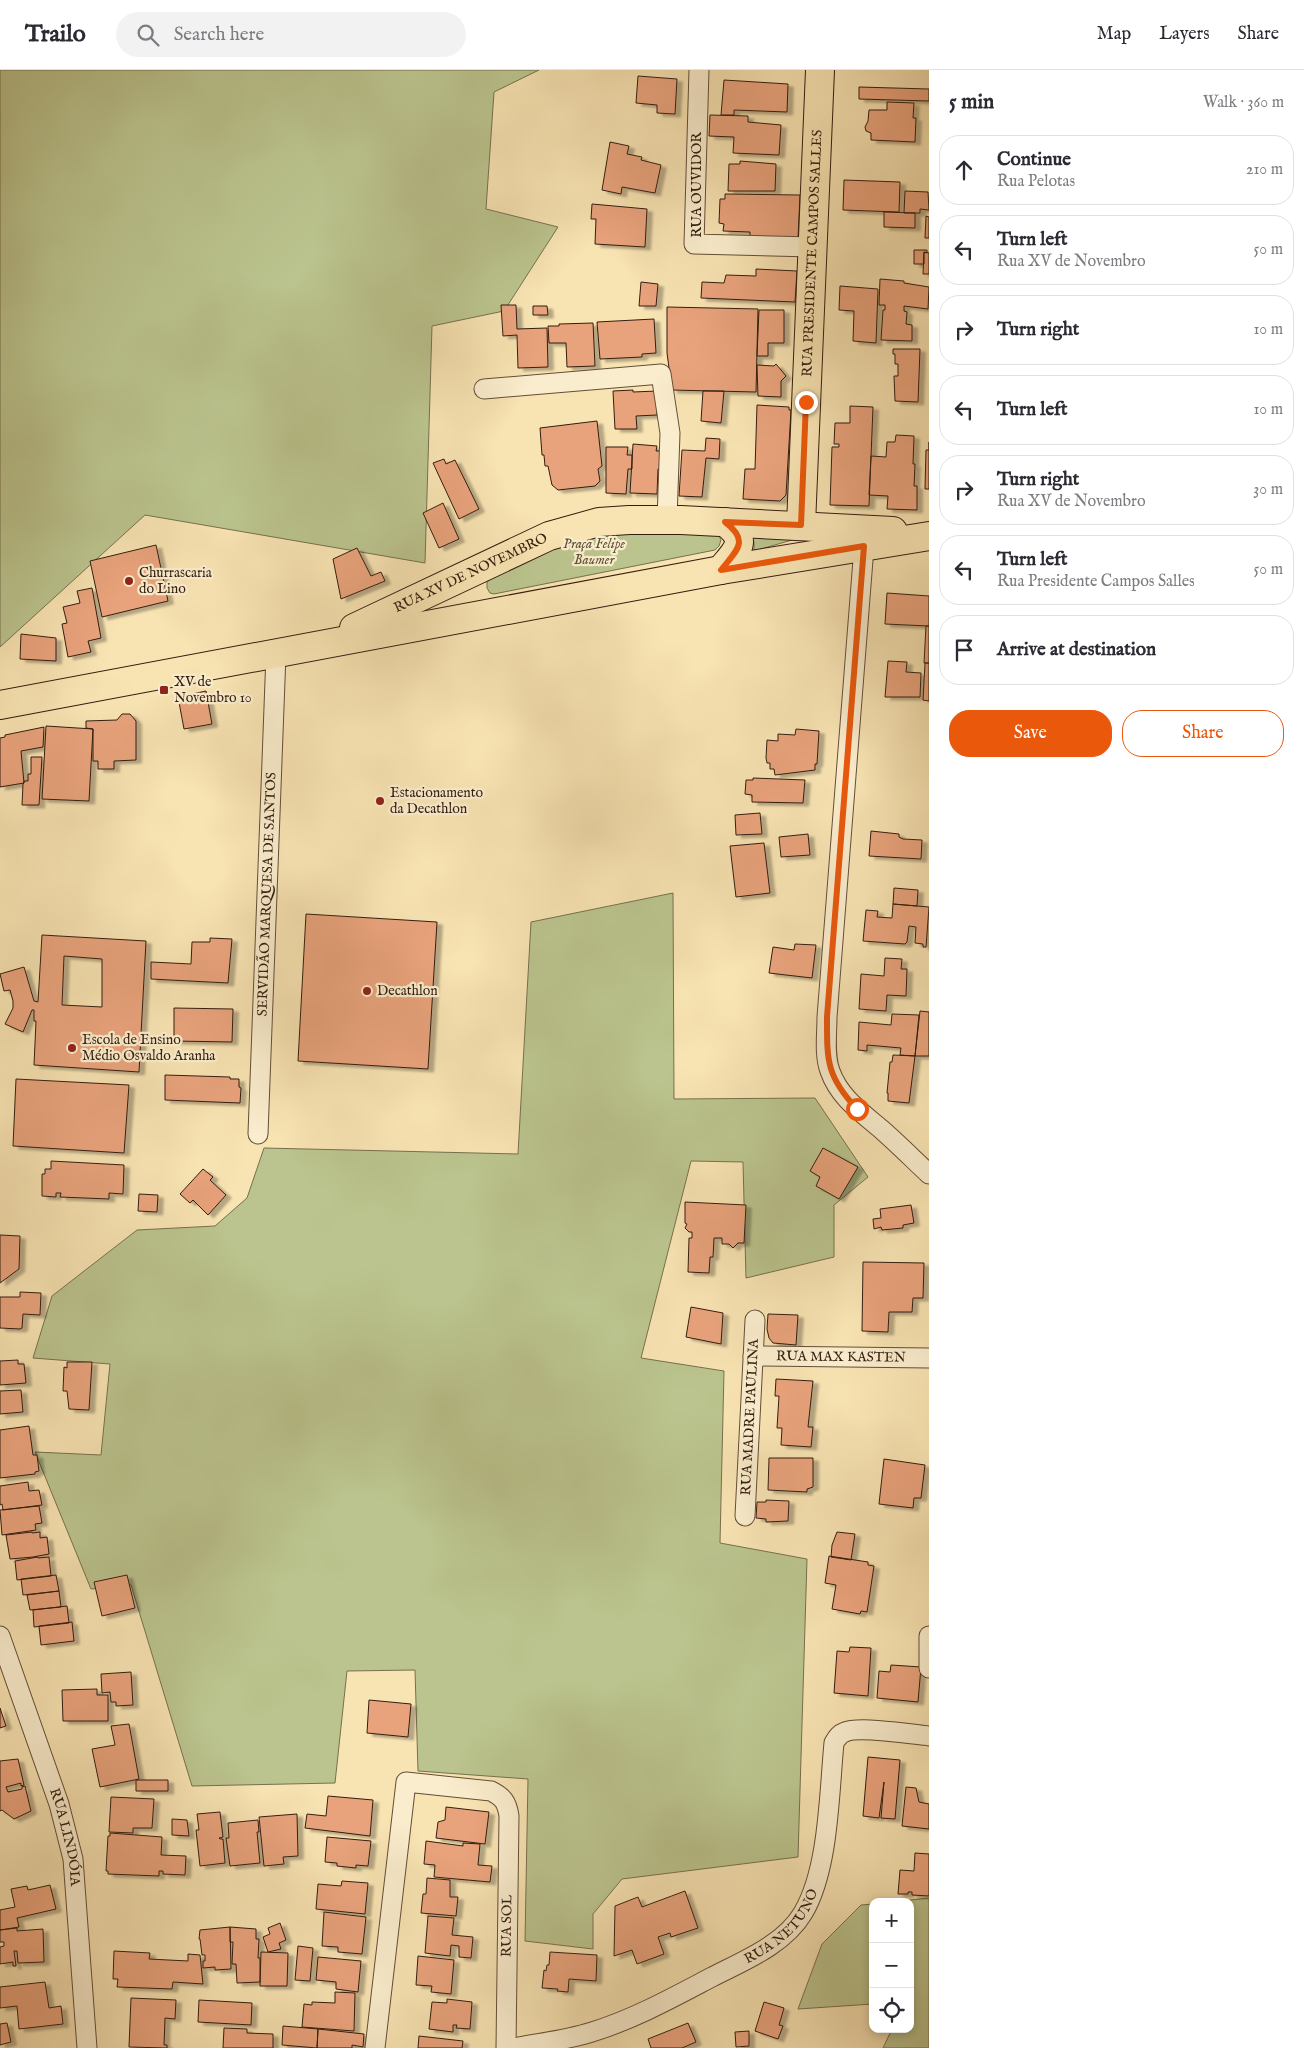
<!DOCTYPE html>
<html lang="en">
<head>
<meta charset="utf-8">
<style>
	:root { --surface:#fff; --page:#f2f2f3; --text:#2b2b33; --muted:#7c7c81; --line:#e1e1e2; --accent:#ea580c }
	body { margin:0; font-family:"IM FELL English",serif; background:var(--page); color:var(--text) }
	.controls { position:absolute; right:15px; bottom:15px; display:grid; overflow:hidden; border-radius:10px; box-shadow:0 2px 8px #0003 }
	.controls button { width:45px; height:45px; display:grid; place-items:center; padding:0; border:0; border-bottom:1px solid var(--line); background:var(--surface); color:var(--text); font:25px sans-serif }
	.stop { position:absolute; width:15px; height:15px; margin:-11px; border:4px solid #ea580c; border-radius:50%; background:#fff }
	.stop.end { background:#ea580c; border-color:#fff; box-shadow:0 1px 5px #0008 }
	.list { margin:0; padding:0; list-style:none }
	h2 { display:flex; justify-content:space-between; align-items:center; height:65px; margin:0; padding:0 20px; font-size:21px }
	h2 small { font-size:16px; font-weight:400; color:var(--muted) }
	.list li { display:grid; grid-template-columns:32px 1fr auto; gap:15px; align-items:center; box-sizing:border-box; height:70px; margin:0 10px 10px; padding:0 10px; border:1px solid var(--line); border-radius:20px }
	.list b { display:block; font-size:19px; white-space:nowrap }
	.list p { margin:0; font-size:16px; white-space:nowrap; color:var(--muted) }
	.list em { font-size:16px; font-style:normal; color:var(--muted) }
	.actions { display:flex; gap:10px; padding:15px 20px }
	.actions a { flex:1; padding:11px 0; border:1px solid var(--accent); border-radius:20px; text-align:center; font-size:18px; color:var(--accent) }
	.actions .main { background:var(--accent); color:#fff }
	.icon { flex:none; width:28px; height:28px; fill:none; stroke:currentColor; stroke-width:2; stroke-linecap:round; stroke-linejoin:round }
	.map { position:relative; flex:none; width:929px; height:1978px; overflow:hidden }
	header { display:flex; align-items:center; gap:30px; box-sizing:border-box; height:70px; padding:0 25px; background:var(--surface); border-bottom:1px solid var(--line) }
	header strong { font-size:24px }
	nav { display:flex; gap:28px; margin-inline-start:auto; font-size:18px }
	.search { width:350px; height:45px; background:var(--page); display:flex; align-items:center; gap:12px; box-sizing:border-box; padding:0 18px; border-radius:28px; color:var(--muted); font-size:19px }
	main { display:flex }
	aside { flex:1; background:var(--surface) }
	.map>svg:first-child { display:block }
	.green { fill:#bbc48e; stroke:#77704e }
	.building { fill:#e9a37c; stroke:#331d0f; fill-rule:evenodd; filter:url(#shadow) }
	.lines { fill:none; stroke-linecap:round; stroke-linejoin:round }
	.street-casing { stroke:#644e38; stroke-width:21 }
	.primary-casing { stroke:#331d0f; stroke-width:30 }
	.street { stroke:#faedcd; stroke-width:19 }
	.primary { stroke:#f8e3b2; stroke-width:28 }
	.route { stroke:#ea580c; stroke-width:6 }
	.poi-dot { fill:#8f2418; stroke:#faedcd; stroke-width:2 }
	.labels { text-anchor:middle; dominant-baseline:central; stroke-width:4.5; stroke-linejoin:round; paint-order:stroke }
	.street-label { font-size:14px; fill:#331d0f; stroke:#faedcd }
	.park-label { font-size:14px; font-style:italic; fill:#5c4f35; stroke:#faedcd }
	.poi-label { font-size:14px; fill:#331d0f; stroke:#faedcd; text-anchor:start }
</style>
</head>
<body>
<header>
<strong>Trailo</strong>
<div class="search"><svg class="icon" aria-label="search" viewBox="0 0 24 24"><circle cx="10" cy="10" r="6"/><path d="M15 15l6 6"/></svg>Search here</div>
<nav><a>Map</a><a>Layers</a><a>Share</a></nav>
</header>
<main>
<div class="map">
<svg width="929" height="1978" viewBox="0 0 929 1978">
	<defs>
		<filter id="shadow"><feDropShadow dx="5.5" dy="3" stdDeviation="1" flood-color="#0004"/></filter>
	</defs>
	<rect width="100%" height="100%" fill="#f8e3b2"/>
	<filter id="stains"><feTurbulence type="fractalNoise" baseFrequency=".004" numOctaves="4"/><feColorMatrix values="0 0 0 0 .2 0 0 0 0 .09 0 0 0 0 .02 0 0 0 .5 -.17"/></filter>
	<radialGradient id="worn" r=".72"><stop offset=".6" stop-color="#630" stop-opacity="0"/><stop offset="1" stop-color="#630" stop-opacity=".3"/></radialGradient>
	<path class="green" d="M0,0h539l-45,22 -8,117 72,18 -54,84 -72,15 -7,237 -280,-48 -145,132z
		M588,461l130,3 3,6 -2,6 -4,4 -221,44 -4,-1 -3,-5v-6l4,-3z
		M751,465l40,2 1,3 -38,11v-9z
		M673,823l1,206 141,-1 53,79 -34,28v52l-88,21 -3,-116 -52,-1 -50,197 83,13 -4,172 87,16 -9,298 -176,22 -29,35v35l-68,-8 3,-162 -110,-8 -3,-101 -68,1 -12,112 -143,3 -61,-201 -40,4 -56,-137 66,3 9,-91 -77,-6 19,-62 85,-66 78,-4 32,-28 17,-50 254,6 13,-232z
		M929,1828v150h-46l9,-19h18v-127h-18z
		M873,1834v100l-75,5 24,-65 39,-39z"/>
	<path class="building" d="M638,6l39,3 -2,35 -18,-1v-8l-21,-2z
		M724,10l64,4 -1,28 -53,-2v5h-13z
		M859,17l70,2v12l-70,-2z
		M887,32l27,1 -1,15h3l-1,24 -44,-2v-7l-5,-2 -1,-4 3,-6 1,-11h18z
		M710,45l38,1v6l33,3 -2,30 -46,-2 1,-16 -25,-1z
		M610,72l19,4 -2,8 15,3 -1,3 20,5 -6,28 -33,-6 -1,7 -19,-4z
		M740,91l36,3 -1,27h-47l1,-27h11z
		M844,110l56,2 -1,30 -56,-2z
		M905,121l23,1 1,18 -9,-1v4h-16z
		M725,124l75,1 -2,44 -48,-1v-6l-27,-1 1,-7 -5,-1 1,-24h5z
		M592,134l55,5 -2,38 -50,-3 1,-25h-5z
		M884,142l31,1v15l-31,-1z
		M926,146l3,1v21h-4z
		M914,180h13v3l-3,-1v12h-10z
		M924,182l5,1v21h-6z
		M756,199l41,2 -2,31 -94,-4 1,-16 22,1 2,-8 30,1z
		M880,209l24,2v2l25,4 -1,22 -24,-3v5l3,1 -1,12 6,1v16l-31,-1 2,-30h2v-5h-6z
		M641,212l17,2 -2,22h-17z
		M840,216l38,3 -2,54 -23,-2 1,-30 -15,-1z
		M501,235h15l1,24 30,-1 1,39 -30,1 -1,-33 -14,1z
		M533,236h14l1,9h-15z
		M667,237l91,2 -2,83 -84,-2 -5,-37z
		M759,240h25v33h-16v13h-11z
		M654,249l2,34 -14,1v3l-42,2 -3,-37z
		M593,253l2,43 -28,1 -1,-24h-17l-1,-17h11v-2z
		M893,279h27l-2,53 -23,-1 -1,-25h4v-12h-3v-10h-2z
		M776,294l10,12 -5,5v16l-23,-1 -1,-31 17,1z
		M633,320v2l24,-1v24l-21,1 1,13h-22l-2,-38z
		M703,321h21l-3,32 -20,-2z
		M757,335l32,2v3h2l-5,85 -6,6 -37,-2 2,-30h10z
		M850,336l23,1 -4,99 -39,-1 2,-58h7v-3h-5l1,-21h15z
		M597,351l5,45 -4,3 2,12 -5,5 -37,4 -6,-5 -4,-19h-3l-1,-11h-2l-2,-27z
		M896,365l18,1 -1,28h2l-1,22h3v24l-30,-1 1,-13 -19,-1 2,-39 15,1 1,-15h8z
		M706,368l14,1 -1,20 -13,-1 -4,39 -23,-1 3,-46 23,1z
		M929,372v47h-4l1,-39h3z
		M633,374l24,2 -1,5h9l-1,18h-6l-1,25 -27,-1z
		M606,377h22l-1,8h5v14h-4l-2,25 -20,-1z
		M444,389l2,5 9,-4 24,49 -20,10 -26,-56z
		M443,433l16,36 -20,9 -16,-35z
		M156,475l12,56 -66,16 -12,-56z
		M357,478l14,28 10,-4 4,9 -44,18 -8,-40z
		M92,518l9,50 -13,3 3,11 -23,5 -6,-33 5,-1 -4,-16 17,-4 -3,-12z
		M887,523l42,3v30l-44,-2z
		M926,556h3v37h-5z
		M21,564l35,4v23l-36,-2z
		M888,591l19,1 -1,10 15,1 -1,24h-35z
		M925,593h4v38l-6,-1z
		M206,621l6,33 -28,5 -6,-32z
		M122,644h8l6,7v39l-22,1v8h-16v-8h-5v-32l-7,-1v-7l31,-1z
		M46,656l47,3 -4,72 -47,-2z
		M44,657l-1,20 -22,4 3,32 -24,4v-49l5,-1v-2z
		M796,659l23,2 -2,33h-2v6l-40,5 -1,-6h-4v-6h-3l-1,-5 1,-18 11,1v-7l17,1z
		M31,687h11l-3,48h-17l1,-21 1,-1v-2h4v-7h3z
		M753,708l52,2 -2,23 -51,-1v-7l-7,-1 1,-14h7z
		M760,743l2,21 -26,1 -1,-20z
		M871,761l28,3v3l4,2 19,1 -1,19 -52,-3z
		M808,764l2,21 -29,2 -2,-20z
		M764,773l6,50 -34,4 -6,-51z
		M894,818l24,2 -1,16 -24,-2z
		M893,834l36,3 -3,40h-3v-3l-8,-1 1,-16 -7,-1 -2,16 -2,2 -42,-3 3,-31 12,1 -1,6 15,1z
		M306,844l131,8 -9,147 -130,-8z
		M42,865l104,6 -7,131 -105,-7 2,-44h-2v-11h-2l-9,22 -18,-8 8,-16v-7l-3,-11 -6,1 -4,-17 24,-7 10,34 4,1zM64,886l38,3v48l-40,-2z
		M210,868l22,1 -4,44 -77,-4v-17l40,2 1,-22h18z
		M795,874l21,1 -4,33 -43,-5 4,-26 21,3z
		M885,888l17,1 -1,10h6l-1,27 -19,-1 -1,16 -27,-2 2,-35 23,2z
		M174,938l59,1 -1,33 -58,-1z
		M920,941l9,1v44h-14z
		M892,944l27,1 -4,41 -15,-1 1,-7 -34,-3v6l-9,-1 1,-28 32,3z
		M893,985l22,1 -6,47 -21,-2v-8h-1l3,-31h2z
		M165,1005l65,2v2h9v8l2,1 -1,15 -75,-3z
		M16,1009l113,6 -5,68 -111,-7z
		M823,1078l35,19 -19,32 -23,-13 4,-9 -10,-6z
		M51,1091l73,4 -1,29 -14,-1v6l-49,-2 1,-4h-5v4l-14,-1v-22h3v-5h6z
		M203,1099l10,8 -3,3 16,15 -18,20 -15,-15 -3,3 -10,-9z
		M139,1124l19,1 -1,17 -19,-1z
		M685,1132l61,3 -2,38h-6l-5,5 -4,-4h-7v-6h-8l-1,19h-3l-1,16 -21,-1 1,-34h3v-6h-3l-4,-4 2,-4 -2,-1z
		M911,1135l3,18 -11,2v3l-21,2 -1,-3 -7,2 -1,-10 8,-1 -1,-9z
		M0,1165l20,1 -1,33 -19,14z
		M863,1192l61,1 -1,35h-10l-1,14h-23l-1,20 -26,-1z
		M20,1222l21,1 -1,22 -17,-1 -1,14 -2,1 -20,-1v-31h20z
		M691,1237l32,6 -2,31 -35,-7z
		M768,1244l30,1 -2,30 -23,-2 -4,-5 -2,-9z
		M18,1290v4h6l2,19 -26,2v-24z
		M67,1292h25l-3,48 -20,-1 -2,-18h-4l1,-24 3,1z
		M776,1309l37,2 -5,46h5l-2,20 -30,-2 1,-17h-5l2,-32h-4z
		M21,1320l2,22 -23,2v-23z
		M29,1356l4,29h4l2,16 -4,1v2l-35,4v-48z
		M769,1388h44v29l-6,2v3l-39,-2z
		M884,1389l41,6 -4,33h-7l-1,10 -34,-4z
		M28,1412l1,9 10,-1 3,15 -39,5 -1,-6 -2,1v-19z
		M766,1430l23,1 -1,20 -22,1v-3l-10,-1 1,-16h9z
		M39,1436l3,17 -7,1 1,6 -34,5 -2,-25z
		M32,1462v1l8,-1v6l7,-1 2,17 -16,3 -23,2 -4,-24z
		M837,1462l18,2 -4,26 -20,-3 1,-12z
		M829,1486l39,6v3l6,1 -7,46 -6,-1 -1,3 -28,-5 4,-24 -11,-2z
		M38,1487v1l11,-1 2,19 -34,4 -2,-19z
		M56,1505l3,16 -36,4 -2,-16z
		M127,1505l8,33 -33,8 -8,-34z
		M59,1521l2,16 -31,3 -3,-15z
		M67,1536l2,17 -35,4 -1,-17z
		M72,1552l2,19 -33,4 -2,-19z
		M850,1577l21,1 -3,48 -34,-3 3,-42 12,1z
		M891,1595l30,2 -3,35 -41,-4 2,-27 11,1z
		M131,1602l2,33 -17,1v-4h-5l-1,-10 -8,1 -1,-19z
		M97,1619v6h11v26h-45l-1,-31z
		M369,1630l42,4 -3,33 -41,-4z
		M0,1638l6,18 -6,2z
		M129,1654l10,55 -39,8 -8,-38 23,-4 -4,-19z
		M868,1687l32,3 -5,59 -14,-1 3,-36 -5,36 -16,-2z
		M18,1689l6,26 -3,1v-3l-15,4 2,5 14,-3v-2l3,-1 6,25 -17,8 -12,-9 -2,1v-50z
		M136,1710h32v11h-32z
		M906,1717l10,1 3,14 10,2v25l-27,-3z
		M328,1726l45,4 -3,36 -65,-8 2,-14 19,2z
		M111,1727l43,2 -2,29h-19v5l-24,-1z
		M446,1737l43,5 -4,32 -49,-6 2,-16 7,-2z
		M220,1742l3,25 -4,1 1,1h3l2,24 -25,3 -4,-36h3l-2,-16z
		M297,1744l1,42 -15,1 1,7 -20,2 -5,-49z
		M172,1749l15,1 2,16 -17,-1z
		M258,1750l1,12h-2l3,31 -30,3 -4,-28h3l-1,-15z
		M110,1763l52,4 -1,18 25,1 -1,19 -22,-1v-3h-4v5l-51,-2v-3h-2l2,-35h2z
		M327,1767l44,4 -3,25 -12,-1v3l-19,-2v-3l-12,-1z
		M426,1771l37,5v-3l17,1 -2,21 14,1 -2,16 -56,-5 1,-12 -11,-1z
		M915,1783l14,1v42l-17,-1v-3h-4v2h-10l2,-24 14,1z
		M427,1808l23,2v17h8l-2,19 -35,-3 2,-19h3z
		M342,1811l26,2 -3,31 -49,-5 2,-25 23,2z
		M50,1815l6,24 -39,9 2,9 -19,3v-20l15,-3 -4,-18 16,-3 1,4z
		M685,1821l13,37 -27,9 -1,-4 -12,4 6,17 -27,10 -5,-14 -18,6 1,-50 23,-9 4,10z
		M324,1842l42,5 -4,37 -24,-2v-5l-16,-1z
		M428,1846l26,2 -2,17 21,2 -2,21 -12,-1v-11l-8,-1 -1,11 -25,-3z
		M280,1853l6,17 -7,3 2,6 -13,3 -5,-15 7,-3 -2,-6z
		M230,1857l26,2v10h3l-1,19h2v24l-23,1 -1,-19h-4l1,-22h-3z
		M230,1857l1,42 -16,1v-3l-12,1v-7h2v-6h-3l-2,-16h-1l1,-9z
		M17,1858v3l26,-2 1,33 -26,1 -1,-12h-3l2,15h-3v-4l-13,2v-17l4,-1v-4h-4v-12z
		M298,1876l15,2 -3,33 -15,-1z
		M114,1881l36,2 -1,6 39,2v-7l12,1 3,29 -30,-2 -1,7 -55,-2 1,-8h-5z
		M261,1882l27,1 -1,33h-27z
		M550,1882l47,3 -1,26 -27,-2 -1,13 -11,-1 1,-2 -16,-1 2,-18 2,1 1,-6h2z
		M418,1886l36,4 -3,34 -20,-2 1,-6 -16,-1z
		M318,1887l43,4 -3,31 -22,-3v-7l-20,-2z
		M45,1912l4,26 12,-2 2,18 -44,5 -2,-23 -17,2v-21z
		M335,1922l20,1 -1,38 -52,-4 2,-23 8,1v-3l23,1z
		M131,1928l45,2 -1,19 -10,-1 -1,27h3v3l-38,-1z
		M447,1929l25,3 -2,27 -14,-1 1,-3h-4v7l-24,-3 3,-27 15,1z
		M199,1930l53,3 -1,22 -53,-3z
		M764,1932l20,6 -5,17 4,1 -5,13 -23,-8z
		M7,1953l4,19 -11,3v-21z
		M688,1953l8,19 -14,6h-31l-3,-9z
		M283,1956l35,3 -1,19 -35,-3z
		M224,1958l23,1v4l26,1v14h-50z
		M318,1959l46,5 -1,13 -11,-2v3h-35z
		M749,1961v15l-13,1 -1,-15z
		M419,1966l44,5 -1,7h-44z"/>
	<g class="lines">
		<defs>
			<g id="street">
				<path d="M699,0l-5,174 119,3"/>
				<path d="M484,319l177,-15 9,59 -3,87"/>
				<path d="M864,477l-37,470c0,17 -3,38 3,54 9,26 31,41 51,58 16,14 32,30 48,45"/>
				<path id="s1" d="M258,1064l18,-480"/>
				<path id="s2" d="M753,1286l176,2"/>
				<path id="s3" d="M745,1446l10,-196"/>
				<path id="s4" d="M0,1566l59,168 14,55 14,189"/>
				<path d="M929,1566v32"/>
				<path d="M375,1978l31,-266 85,9c12,6 16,11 18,25l-3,232"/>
				<path id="s5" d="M514,1978c25,-5 53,-8 78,-16 42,-13 80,-34 120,-55 31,-16 72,-32 91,-64 26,-44 26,-119 31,-170 3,-5 5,-9 11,-11 14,-6 66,2 84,4"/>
			</g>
			<g id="primary">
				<path id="s6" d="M801,455l19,-455"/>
				<path d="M721,500c16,-20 29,-29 4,-48"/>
				<path id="s7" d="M354,558l195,-92 50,-14 30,-2h52l212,11"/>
				<path d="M0,635l721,-135 208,-34"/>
			</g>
		</defs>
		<use href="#street" class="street-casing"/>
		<use href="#primary" class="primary-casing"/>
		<use href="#street" class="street"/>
		<use href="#primary" class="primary"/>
	</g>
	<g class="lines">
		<path class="route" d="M806,332l-5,123 -76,-3c25,19 12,28 -4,48l143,-24 -37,471c0,43 -1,59 30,92"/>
	</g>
	<g class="poi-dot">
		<circle cx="129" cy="511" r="5"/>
		<rect x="159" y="615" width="10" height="10" rx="2.5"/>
		<circle cx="380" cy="731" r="5"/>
		<circle cx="367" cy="921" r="5"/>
		<circle cx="72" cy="978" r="5"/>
	</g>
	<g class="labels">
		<g class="street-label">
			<text transform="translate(697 115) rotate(-90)">RUA OUVIDOR</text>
			<text stroke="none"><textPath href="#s6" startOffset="272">RUA PRESIDENTE CAMPOS SALLES</textPath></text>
			<text stroke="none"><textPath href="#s7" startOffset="129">RUA XV DE NOVEMBRO</textPath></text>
			<text stroke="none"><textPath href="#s1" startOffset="240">SERVIDÃO MARQUESA DE SANTOS</textPath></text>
			<text stroke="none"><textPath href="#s2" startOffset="88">RUA MAX KASTEN</textPath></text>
			<text stroke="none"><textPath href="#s3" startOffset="99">RUA MADRE PAULINA</textPath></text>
			<text stroke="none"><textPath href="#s4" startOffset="212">RUA LINDÓIA</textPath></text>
			<text stroke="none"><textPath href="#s5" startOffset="300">RUA NETUNO</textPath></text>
			<text transform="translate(507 1856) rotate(-89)">RUA SOL</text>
		</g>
		<g class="park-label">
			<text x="594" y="474">Praça Felipe<tspan x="594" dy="16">Baumer</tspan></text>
		</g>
		<g class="poi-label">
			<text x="139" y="503">Churrascaria<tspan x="139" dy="16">do Lino</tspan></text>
			<text x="174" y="612">XV de<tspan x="174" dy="16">Novembro 10</tspan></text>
			<text x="390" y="723">Estacionamento<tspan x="390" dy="16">da Decathlon</tspan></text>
			<text x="377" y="921">Decathlon</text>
			<text x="82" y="970">Escola de Ensino<tspan x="82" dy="16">Médio Osvaldo Aranha</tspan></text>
		</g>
	</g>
	<rect width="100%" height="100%" filter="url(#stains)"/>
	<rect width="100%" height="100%" fill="url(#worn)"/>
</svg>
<div class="controls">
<button>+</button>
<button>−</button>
<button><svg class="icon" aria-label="locate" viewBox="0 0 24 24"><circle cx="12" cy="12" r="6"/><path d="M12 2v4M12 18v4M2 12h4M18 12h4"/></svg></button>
</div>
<div class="stop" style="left:857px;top:1039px"></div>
<div class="stop end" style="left:806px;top:332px"></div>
</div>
<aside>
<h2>5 min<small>Walk · 360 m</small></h2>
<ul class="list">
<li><svg class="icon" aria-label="ahead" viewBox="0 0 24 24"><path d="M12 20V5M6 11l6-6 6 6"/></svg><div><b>Continue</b><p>Rua Pelotas</p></div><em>210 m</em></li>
<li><svg class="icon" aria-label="left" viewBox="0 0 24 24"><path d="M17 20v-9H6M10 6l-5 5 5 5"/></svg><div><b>Turn left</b><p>Rua XV de Novembro</p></div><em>50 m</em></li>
<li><svg class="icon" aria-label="right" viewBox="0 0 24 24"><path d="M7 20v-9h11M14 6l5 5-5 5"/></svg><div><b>Turn right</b></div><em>10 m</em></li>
<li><svg class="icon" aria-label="left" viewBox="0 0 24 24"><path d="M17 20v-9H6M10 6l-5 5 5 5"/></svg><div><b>Turn left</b></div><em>10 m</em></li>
<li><svg class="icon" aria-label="right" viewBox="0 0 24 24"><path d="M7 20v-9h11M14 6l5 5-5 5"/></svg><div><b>Turn right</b><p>Rua XV de Novembro</p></div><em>30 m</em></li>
<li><svg class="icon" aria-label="left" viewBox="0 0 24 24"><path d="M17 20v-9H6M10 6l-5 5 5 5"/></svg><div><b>Turn left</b><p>Rua Presidente Campos Salles</p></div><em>50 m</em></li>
<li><svg class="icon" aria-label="arrive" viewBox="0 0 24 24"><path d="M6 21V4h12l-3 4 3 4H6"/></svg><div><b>Arrive at destination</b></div></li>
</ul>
<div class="actions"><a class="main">Save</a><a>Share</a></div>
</aside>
</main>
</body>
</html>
